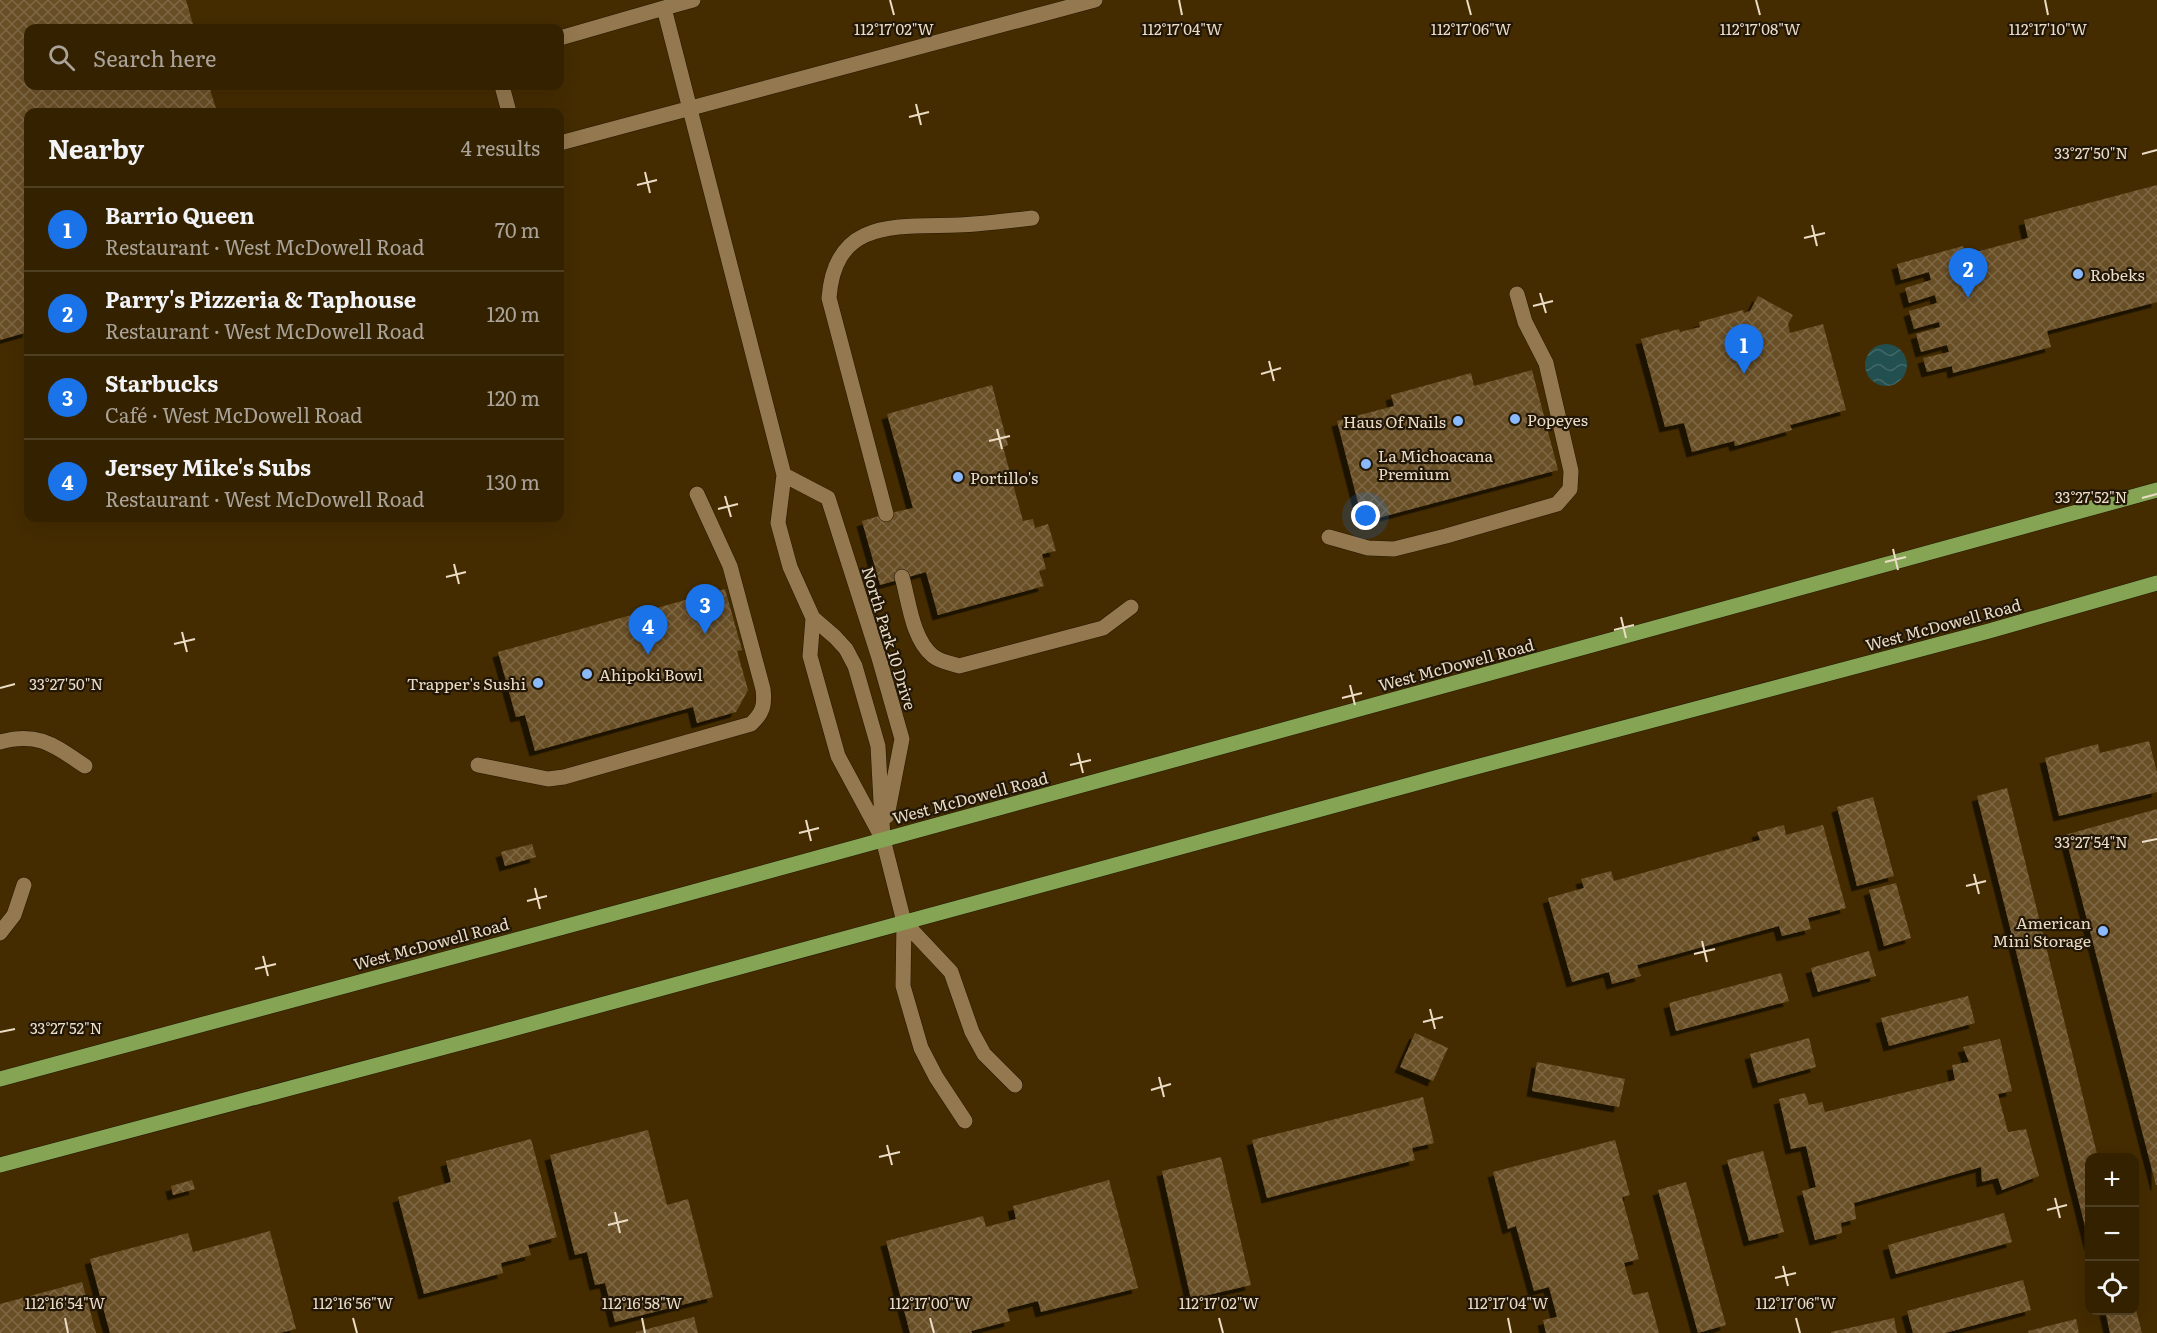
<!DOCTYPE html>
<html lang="en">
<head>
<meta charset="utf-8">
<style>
	:root { --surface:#342100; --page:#3f2e0f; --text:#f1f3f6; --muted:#a9a399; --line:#4e3e22; --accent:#1a73e8 }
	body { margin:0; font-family:Literata,serif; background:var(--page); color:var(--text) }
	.controls { position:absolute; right:18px; bottom:18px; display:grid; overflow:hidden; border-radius:12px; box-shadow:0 6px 24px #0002 }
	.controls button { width:54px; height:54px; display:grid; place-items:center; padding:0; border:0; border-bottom:2px solid var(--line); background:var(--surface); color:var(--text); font:30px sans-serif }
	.you { position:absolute; left:1366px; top:516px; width:21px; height:21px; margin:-15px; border:4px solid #fff; border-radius:50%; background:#1a73e8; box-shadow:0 0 0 9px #1a73e833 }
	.badge { display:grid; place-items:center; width:39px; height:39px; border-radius:50%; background:var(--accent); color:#fff; font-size:20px; font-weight:700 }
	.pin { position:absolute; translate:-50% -50px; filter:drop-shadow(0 2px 3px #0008) }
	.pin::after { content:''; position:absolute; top:32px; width:21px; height:18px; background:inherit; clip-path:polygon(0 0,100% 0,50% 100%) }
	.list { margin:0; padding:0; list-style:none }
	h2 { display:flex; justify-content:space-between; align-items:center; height:78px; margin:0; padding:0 24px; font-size:26px }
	h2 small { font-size:20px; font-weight:400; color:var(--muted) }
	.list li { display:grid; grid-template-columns:39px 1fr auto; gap:18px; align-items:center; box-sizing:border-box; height:84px; padding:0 24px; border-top:2px solid var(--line) }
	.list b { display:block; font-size:22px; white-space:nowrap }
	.list p { margin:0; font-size:20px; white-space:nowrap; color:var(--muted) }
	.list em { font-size:20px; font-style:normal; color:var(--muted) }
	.icon { flex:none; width:33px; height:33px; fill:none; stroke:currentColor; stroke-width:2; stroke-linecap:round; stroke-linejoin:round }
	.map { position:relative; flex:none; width:2157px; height:1333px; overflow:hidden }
	.search { position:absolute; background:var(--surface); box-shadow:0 6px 24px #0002; left:24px; top:24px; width:540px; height:66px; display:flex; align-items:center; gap:15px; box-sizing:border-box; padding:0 21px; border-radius:12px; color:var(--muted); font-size:22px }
	.panel { position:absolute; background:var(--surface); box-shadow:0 6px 24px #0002; left:24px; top:108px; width:540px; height:414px; border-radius:12px }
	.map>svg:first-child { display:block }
	.water { fill:url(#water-waves) }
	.building { fill:url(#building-cross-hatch); filter:url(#shadow) }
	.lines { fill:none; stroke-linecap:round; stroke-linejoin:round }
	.lane-casing { stroke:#241703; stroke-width:16 }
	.primary-casing { stroke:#241703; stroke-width:16 }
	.lane { stroke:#94784f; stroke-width:15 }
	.primary { stroke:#85a555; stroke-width:15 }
	.ticks { fill:none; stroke:#ebdcc6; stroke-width:2 }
	.poi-dot { fill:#8abafc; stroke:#221707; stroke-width:2 }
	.labels { text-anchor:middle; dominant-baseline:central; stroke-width:4.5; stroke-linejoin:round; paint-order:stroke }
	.poi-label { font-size:16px; fill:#ebdcc6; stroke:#221707; text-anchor:start }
	.street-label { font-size:16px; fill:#ebdcc6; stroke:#221707 }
	.ticks-label { font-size:15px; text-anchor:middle; fill:#ebdcc6; stroke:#221707; stroke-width:4.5; stroke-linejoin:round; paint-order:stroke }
</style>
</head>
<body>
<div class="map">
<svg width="2157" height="1333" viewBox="0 0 2157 1333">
	<defs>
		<pattern id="water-waves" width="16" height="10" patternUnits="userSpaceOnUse" patternTransform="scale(1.5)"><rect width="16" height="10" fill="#224f4f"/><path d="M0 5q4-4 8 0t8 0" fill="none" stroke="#426867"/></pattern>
		<pattern id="building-cross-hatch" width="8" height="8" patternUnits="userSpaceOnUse" patternTransform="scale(1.5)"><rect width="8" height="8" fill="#694f27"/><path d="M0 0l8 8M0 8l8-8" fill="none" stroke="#7f6845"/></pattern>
		<filter id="shadow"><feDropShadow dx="-5.5" dy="5.5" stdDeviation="0" flood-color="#0009"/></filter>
	</defs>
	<rect width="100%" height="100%" fill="#452c00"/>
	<path class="water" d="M1865 365a21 21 0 1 1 42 0a21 21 0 1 1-42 0Z"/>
	<path class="building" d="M0,0h186l8,28h-166v58h181l8,26h-189v220l-28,8z
		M2157,185v117l-110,29 4,16 -98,26 -1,-7 -25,6 -4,-14 26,-6 -2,-7 -26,7 -5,-18 24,-7 -1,-5 -25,7 -5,-18 28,-8 -2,-8 -26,8 -4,-15 26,-8 -2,-8 -28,8 -4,-16 66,-18 2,9 63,-17 -4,-18z
		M1758,296l35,19 -5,9 2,9 33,-9 23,86 -56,15 2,5 -57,16 -1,-5 -42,11 -8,-29 -19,4 -24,-88 38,-10 1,3 20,-5 -1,-5 44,-12 1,3 6,-2z
		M1532,370l26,100 -195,52 -26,-101 57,-15 -3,-11 80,-22 3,13z
		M992,385l16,60 -5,2 20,74 10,-2 2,9 13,-4 8,27 -14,3 4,15 -7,2 5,15 -106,29 -12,-43 -46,13 -18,-64 24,-7 27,-6 -26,-94z
		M725,589l17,61 -5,1 11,39 -12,22 -39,11 -4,-16 -158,44 -10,-36 -9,2 -18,-65z
		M2149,741l8,31v20l-98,24 -14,-58 53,-14 2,9z
		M2007,788l91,370h-8v88l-113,-450z
		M1873,797l21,79 -37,10 -20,-79z
		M2157,809v376h-1l-91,-350z
		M1784,825l2,10 37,-10 23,83 -38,10 3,11 -29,7 -3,-10 -142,39 4,11 -29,8 -3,-12 -37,10 -24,-84 36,-10 -3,-9 30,-8 3,10 146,-41 -3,-8z
		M532,844l4,13 -31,9 -4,-14z
		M1896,883l15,55 -27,8 -15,-56z
		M1869,951l7,25 -58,16 -7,-24z
		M1781,973l8,28 -113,30 -7,-28z
		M1968,996l7,27 -86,23 -8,-28z
		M1415,1033l33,15 -15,33 -33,-14z
		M1809,1038l7,29 -58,16 -8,-29z
		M2000,1039l12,52 -14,3 10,38 18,-3 13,47 -37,14 -4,-12 -16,4 -1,-15 -127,36 2,16 -15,4 1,10 -27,7 -13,-49 14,-4 -10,-41 -15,3 -12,-50 26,-6 4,12 13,-3 3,10 130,-32 -3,-15 17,-3 -6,-15z
		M1537,1062l88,17 -6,28 -87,-16z
		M1423,1097l11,46 -22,5 3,12 -148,38 -15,-58z
		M648,1130l19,75 21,-6 25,98 -98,25 -10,-39 -10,2 -8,-33 -12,3 -25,-100z
		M531,1139l26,98 -29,8 3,10 -30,8 2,10 -79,21 -26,-97 53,-15 -5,-21z
		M1615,1140l15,55 -8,2 17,62 -15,4 9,32 15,-3 11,41h-113l-3,-13 14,-3 -8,-30 -15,4 -18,-65 -8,3 -15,-57z
		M1763,1151l21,81 -35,9 -22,-81z
		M1221,1157l30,128 -60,14 -29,-128z
		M192,1180l3,9 -22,6 -2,-9z
		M1109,1180l29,108 -97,24 -3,-11 -31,8 3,12 -39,10 1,2h-62l-24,-92 97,-25 3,11 30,-8 -3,-13z
		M1686,1182l40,143 -28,8 -40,-143z
		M2004,1213l8,29 -116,32 -8,-29z
		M270,1231l26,98 -16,4h-170l-20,-74 98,-26 5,19z
		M2023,1280l8,30 -86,23h-32l-6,-22z
		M82,1282l14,51h-96v-29z
		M2105,1310h31l6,23h-32z
		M694,1317l4,16h-62v-1z
		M1894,1318l3,15h-66v-1z
		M2076,1319l3,14h-50l-1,-2z"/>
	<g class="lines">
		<defs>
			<path id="lane" d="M664,8l29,-8
				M560,38l104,-30 120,467 -6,48 12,44 23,51 22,19 11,12 9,17 23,80 5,93 21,83 -1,64 18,62 15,29 29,44
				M502,86l7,26
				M560,143l535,-143
				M784,475l44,23 51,160 23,81 -15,77
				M886,514l-57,-216c6,-80 67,-71 129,-73 25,-1 49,-4 74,-7
				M1329,537l39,11 26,1 52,-13 111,-32 13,-15 1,-18 -25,-108 -21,-41 -8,-28
				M902,577c7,24 10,62 31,79 8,6 17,7 26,10l144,-38 28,-21
				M813,618l-3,38 28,100 42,78
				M0,742c38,-11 55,4 85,24
				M478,765l70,14 16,-2 187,-53c12,-11 14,-19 12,-35l-33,-123 -33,-72
				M904,922l47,50 21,60 12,22 31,31
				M0,933l14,-18 10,-30"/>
			<path id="primary" d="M0,1079l671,-181 1486,-408
				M0,1165l494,-131 963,-262 532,-141 168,-48"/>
		</defs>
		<use href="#lane" class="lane-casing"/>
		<use href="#primary" class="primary-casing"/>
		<use href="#lane" class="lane"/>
		<use href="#primary" class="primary"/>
	</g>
	<path class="ticks" d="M890,0l4,15M1179,0l3,15M1467,0l4,15M1756,0l4,15M2045,0l3,15M916,104l5,21M909,117l20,-5M2142,154l15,-4M645,172l5,21M637,185l20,-5M1812,225l5,21M1804,238l21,-5M1540,293l6,20M1533,306l20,-5M1269,361l5,20M1261,374l20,-6M997,429l5,20M989,441l21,-5M725,496l6,21M2142,498l15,-4M718,509l20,-5M1893,549l5,21M1885,562l21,-5M454,564l5,20M446,577l20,-5M1621,617l5,21M1614,630l20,-5M182,632l5,20M174,644l21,-5M1350,685l5,20M0,688l15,-4M1342,698l20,-5M1078,753l5,20M1070,765l21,-5M806,820l5,21M799,833l20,-5M2142,842l15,-3M1974,874l5,20M1966,886l20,-5M535,888l5,21M527,901l20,-5M1702,941l5,21M1694,954l21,-5M263,956l5,20M255,969l21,-5M1430,1009l5,20M1423,1022l20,-5M0,1032l15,-3M1159,1077l5,20M1151,1090l20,-6M887,1145l5,20M879,1157l21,-5M2055,1198l5,20M2047,1210l20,-5M615,1212l5,21M608,1225l20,-5M1783,1266l5,20M1775,1278l21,-5M65,1318l3,15M353,1318l4,15M642,1318l3,15M930,1318l4,15M1219,1318l4,15M1508,1318l3,15M1796,1318l4,15"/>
	<g class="poi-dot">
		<circle cx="2078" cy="274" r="6"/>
		<circle cx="1515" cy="419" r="6"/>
		<circle cx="1458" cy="421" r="6"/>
		<circle cx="1366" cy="464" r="6"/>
		<circle cx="958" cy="477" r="6"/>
		<circle cx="587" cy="674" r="6"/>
		<circle cx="538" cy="683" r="6"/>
		<circle cx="2103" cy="931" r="6"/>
	</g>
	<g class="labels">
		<g class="poi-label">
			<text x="2090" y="274">Robeks</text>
			<text x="1527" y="419">Popeyes</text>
			<text x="1446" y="421" text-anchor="end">Haus Of Nails</text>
			<text x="1378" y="455">La Michoacana<tspan x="1378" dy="18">Premium</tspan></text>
			<text x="970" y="477">Portillo's</text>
			<text x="599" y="674">Ahipoki Bowl</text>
			<text x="526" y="683" text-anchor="end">Trapper's Sushi</text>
			<text x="2091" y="922" text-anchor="end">American<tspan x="2091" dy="18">Mini Storage</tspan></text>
		</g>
		<g class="street-label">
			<text transform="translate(1943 624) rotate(-15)">West McDowell Road</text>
			<text transform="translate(890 638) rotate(73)">North Park 10 Drive</text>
			<text transform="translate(1456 664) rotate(-15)">West McDowell Road</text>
			<text transform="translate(970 797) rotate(-15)">West McDowell Road</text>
			<text transform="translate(431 943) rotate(-15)">West McDowell Road</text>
		</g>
	</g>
	<g class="ticks-label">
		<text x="1760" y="35">112°17'08"W</text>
		<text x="894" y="35">112°17'02"W</text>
		<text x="1182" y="35">112°17'04"W</text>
		<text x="1471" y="35">112°17'06"W</text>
		<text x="2048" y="35">112°17'10"W</text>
		<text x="2091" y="159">33°27'50"N</text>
		<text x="2091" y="503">33°27'52"N</text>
		<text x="66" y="690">33°27'50"N</text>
		<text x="2091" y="848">33°27'54"N</text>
		<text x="66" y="1034">33°27'52"N</text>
		<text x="65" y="1309">112°16'54"W</text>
		<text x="353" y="1309">112°16'56"W</text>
		<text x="642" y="1309">112°16'58"W</text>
		<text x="930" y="1309">112°17'00"W</text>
		<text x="1219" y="1309">112°17'02"W</text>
		<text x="1508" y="1309">112°17'04"W</text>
		<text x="1796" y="1309">112°17'06"W</text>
	</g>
</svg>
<div class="controls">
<button>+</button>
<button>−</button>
<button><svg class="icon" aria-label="locate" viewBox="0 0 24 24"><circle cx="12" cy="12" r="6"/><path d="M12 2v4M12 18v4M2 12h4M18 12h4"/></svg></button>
</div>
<div class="you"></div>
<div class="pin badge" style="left:1744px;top:374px">1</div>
<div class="pin badge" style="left:1968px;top:298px">2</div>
<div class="pin badge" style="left:705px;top:634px">3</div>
<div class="pin badge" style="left:648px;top:655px">4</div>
<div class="search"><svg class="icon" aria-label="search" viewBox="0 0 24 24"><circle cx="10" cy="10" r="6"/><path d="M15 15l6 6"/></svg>Search here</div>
<section class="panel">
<h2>Nearby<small>4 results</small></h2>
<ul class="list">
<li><span class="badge">1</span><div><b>Barrio Queen</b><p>Restaurant · West McDowell Road</p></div><em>70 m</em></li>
<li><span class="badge">2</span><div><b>Parry's Pizzeria &amp; Taphouse</b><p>Restaurant · West McDowell Road</p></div><em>120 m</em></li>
<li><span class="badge">3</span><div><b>Starbucks</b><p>Café · West McDowell Road</p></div><em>120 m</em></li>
<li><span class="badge">4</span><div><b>Jersey Mike's Subs</b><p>Restaurant · West McDowell Road</p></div><em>130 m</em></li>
</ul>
</section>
</div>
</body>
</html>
